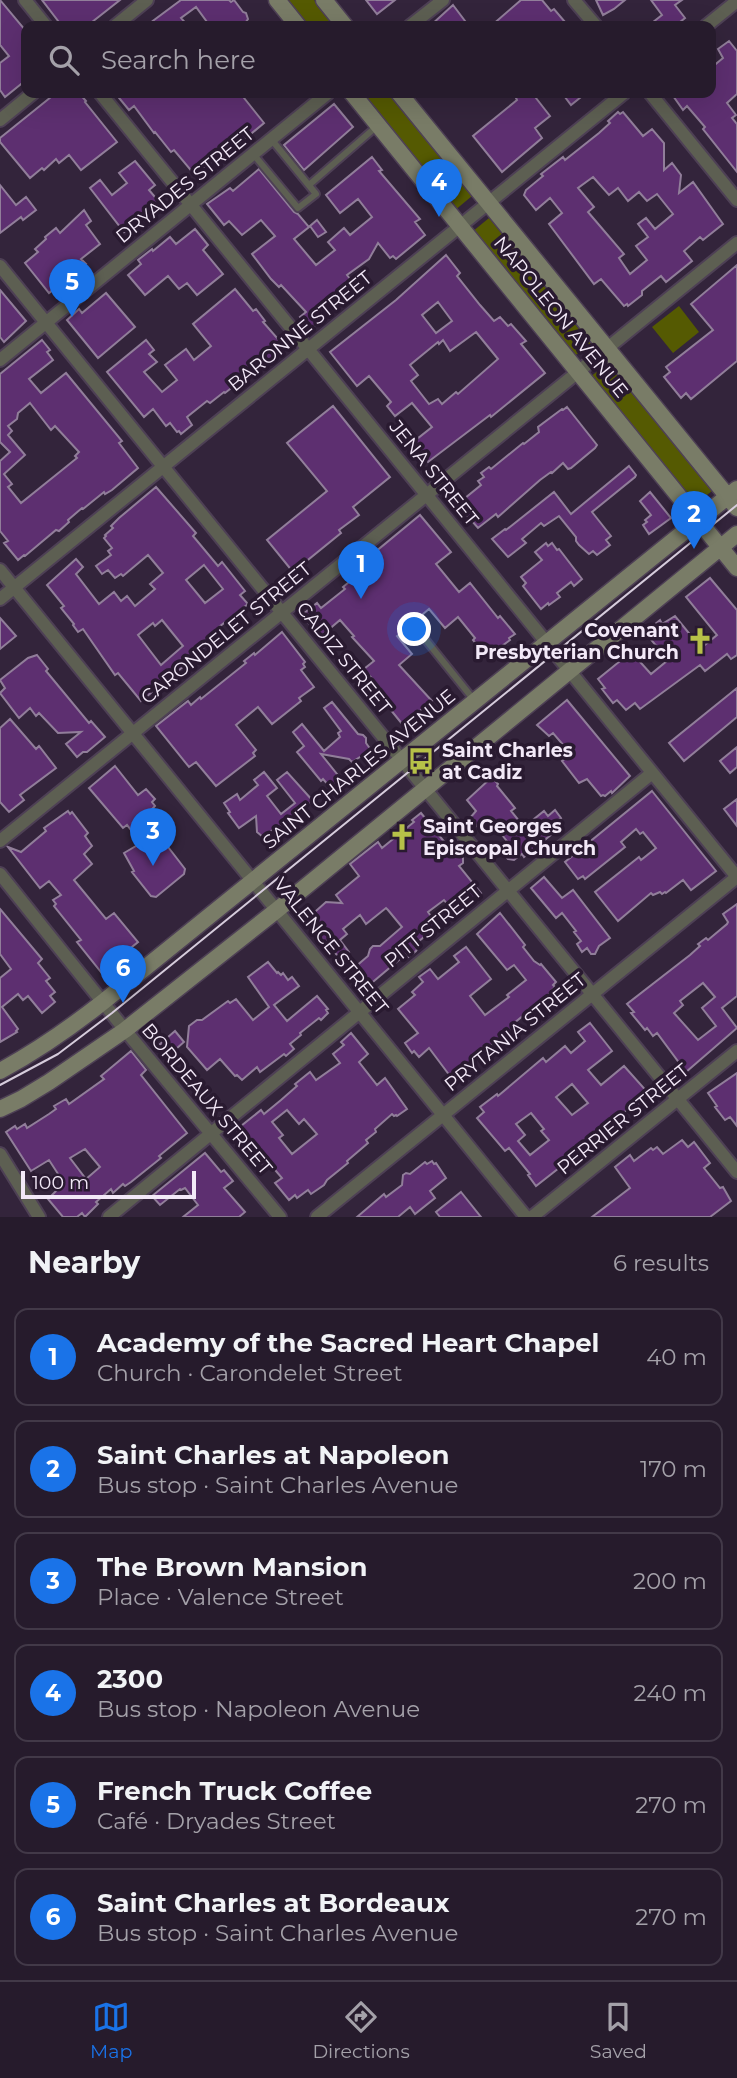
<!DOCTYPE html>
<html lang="en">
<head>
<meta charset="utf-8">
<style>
	:root { --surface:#261b2c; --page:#322838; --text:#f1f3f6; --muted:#a4a1a9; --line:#423948; --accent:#1a73e8 }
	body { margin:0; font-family:Montserrat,sans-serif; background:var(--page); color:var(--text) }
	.scale { position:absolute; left:21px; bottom:18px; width:175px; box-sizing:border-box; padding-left:7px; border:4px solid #f3e9f8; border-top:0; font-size:19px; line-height:24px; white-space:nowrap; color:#f3e9f8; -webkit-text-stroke:5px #291a30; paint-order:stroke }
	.you { position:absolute; left:415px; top:630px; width:24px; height:24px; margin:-18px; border:5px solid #fff; border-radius:50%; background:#1a73e8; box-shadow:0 0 0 10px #1a73e833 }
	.badge { display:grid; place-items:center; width:46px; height:46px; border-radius:50%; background:var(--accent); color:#fff; font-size:23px; font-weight:700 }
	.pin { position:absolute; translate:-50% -58px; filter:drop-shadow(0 2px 4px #0008) }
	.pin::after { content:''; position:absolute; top:37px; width:24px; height:21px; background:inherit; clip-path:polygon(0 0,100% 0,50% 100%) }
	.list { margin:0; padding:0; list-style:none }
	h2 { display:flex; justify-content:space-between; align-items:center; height:91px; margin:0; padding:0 28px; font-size:30px }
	h2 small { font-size:23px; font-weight:400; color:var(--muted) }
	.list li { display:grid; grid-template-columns:46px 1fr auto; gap:21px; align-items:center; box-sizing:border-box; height:98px; margin:0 14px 14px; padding:0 14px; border:2px solid var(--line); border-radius:14px }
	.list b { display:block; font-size:26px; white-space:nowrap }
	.list p { margin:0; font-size:23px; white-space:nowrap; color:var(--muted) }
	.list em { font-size:23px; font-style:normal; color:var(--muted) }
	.icon { flex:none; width:38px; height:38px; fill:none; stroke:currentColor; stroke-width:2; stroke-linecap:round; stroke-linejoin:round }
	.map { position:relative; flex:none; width:737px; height:1217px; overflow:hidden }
	.search { position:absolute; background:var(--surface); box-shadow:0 7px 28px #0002; left:21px; right:21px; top:21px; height:77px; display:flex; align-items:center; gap:18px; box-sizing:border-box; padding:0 24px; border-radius:14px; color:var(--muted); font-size:26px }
	.sheet { height:763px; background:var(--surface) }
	nav { display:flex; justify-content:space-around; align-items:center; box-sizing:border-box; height:98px; border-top:2px solid var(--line); background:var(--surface); font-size:19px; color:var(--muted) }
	nav a { display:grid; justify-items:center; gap:4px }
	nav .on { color:var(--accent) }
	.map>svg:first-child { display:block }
	.green { fill:#555a02 }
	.building { fill:#5d2f70; stroke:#917e9a; stroke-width:2; fill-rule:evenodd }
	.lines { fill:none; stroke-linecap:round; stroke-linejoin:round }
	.lane-casing { stroke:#4e4055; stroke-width:10 }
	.street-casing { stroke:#4e4055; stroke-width:16 }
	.secondary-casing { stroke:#4e4055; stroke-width:19 }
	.lane { stroke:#5d5f52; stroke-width:6 }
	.street { stroke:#5d5f52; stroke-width:12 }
	.secondary { stroke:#797c67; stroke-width:16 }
	.tram { stroke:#d6ccdc; stroke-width:2 }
	.labels { text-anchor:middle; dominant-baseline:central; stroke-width:7; stroke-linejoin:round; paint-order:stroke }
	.street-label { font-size:19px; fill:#f3e9f8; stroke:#291a30 }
	.poi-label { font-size:19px; font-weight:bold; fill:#f3e9f8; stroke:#291a30; text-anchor:start }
</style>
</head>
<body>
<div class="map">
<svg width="737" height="1217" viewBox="0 0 737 1217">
	<rect width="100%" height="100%" fill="#33243b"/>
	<path class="green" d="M283,0h31l21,26h-31z
		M358,93h30l84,103 -18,15z
		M489,218l102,126 -18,13 -101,-125z
		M679,306l20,26 -26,21 -21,-26z
		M608,363l104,128 -19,15 -103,-129z"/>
	<path class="building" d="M0,0l26,31v49l-21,17 -5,-7v-27l9,-7 -9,-11z
		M42,0h78l-33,26h-25z
		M181,0h48l2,2 3,-2 9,12 3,1 2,6 -3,4h-7l-5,3h-23l-14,-19 -15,11 7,8h-42z
		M366,0h29l-18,14z
		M521,0h21l9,11 3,-2 11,13 -4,4h-70z
		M596,0h29l-11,9 -11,6z
		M651,0h31l-7,5 10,13 -10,8h-27l14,-11z
		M453,5l12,16 -8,5h-27z
		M729,41l8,10v43l-10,9 9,12 -4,3 5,6v48l-34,-43 2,-2 -18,-21 -4,4 -12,-17h40v-25l12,-10 -5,-9z
		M56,93h23l7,8 -1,1 32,40 -36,28 -12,-15 -10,8 -3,-4 -12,11 -2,-2 -12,10 -30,-36v-4z
		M115,93h125l24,30 -24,20 -2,-2 -24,20 -20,13 -20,-24 -3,2 -16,-20 -1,1 -20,-27 -5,4z
		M522,93h10l18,23 -15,12 7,10 -40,34 -29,-36 44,-36 -1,-2z
		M562,93h24l-15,12z
		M334,104l19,23 -49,43 -20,-25z
		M618,112l2,2 3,-2 20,24 9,-7 12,14v27l8,-7 9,12 -2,18 14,-11 30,42 -20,16 -3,-3 -16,14 8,10 -26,21 -5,-6 -19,15v4l-14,11 -1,-2 -3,2 -23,-27 -7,5 -45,-60 13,-11 -12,-15 -14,12 -12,-15 2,-5 17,-14 -2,-2 22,-17 2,3 34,-27 11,-10 -2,-2zM593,177l16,18 9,-7 10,13 11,-9 8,9 10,-7 16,20 -18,15 -9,-11 -8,6 10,13 -12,9 11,14 -17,14 -11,-16 5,-4 -36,-42 6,-5 -16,-19z
		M372,157l10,13 -3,1 41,48 -5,3 10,13 -29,24 -3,-3 -3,2 -12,-15 -9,16 -22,16 7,9 -11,9 4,6 -9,7 -5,-6 -18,15 5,7 -10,8 -10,-13 6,-5 -25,-27 -2,2 -8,-8 -19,-25 23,-18 -14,-16 -19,15 -13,-14 -5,4 -17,-21 23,-16 3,3 26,-22 35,43 4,2 11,13 -15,12 22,26 19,-15 -7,-8 16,-14 6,7 22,-18 -14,-18 -18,14 -14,-18z
		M135,161l20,24 -6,5 12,14 -37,28 -34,-44 10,-8 12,15 15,-12 -8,-10z
		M0,185l16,20 10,-8 10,13 -13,10 -2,-3 -21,16z
		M84,210l7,11 -5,4 14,19 -19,15 5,5 -37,29 -24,-30 13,-11 -3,-3 11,-10 -1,-2 11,-9 4,5z
		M317,220l9,12 -8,5 -8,-11z
		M195,229l13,16 -5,5 20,24 -26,21 -10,-12 -8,6 -11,-13 -23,19 -17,-20 13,-11 -3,-4 14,-11 1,2 17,-14 6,7z
		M446,255l14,18 -3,3 23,29 14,16 6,-4 8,9 3,-2 15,17 -5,3 24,29 -54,44 -1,-2 -62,47 -16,-19 20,-16 -20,-24 -17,13 -8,-10 4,-4 -22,-26 -12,10 -27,-34 66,-52zM438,302l14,19 -16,12 -14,-18zM476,332l22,27 -40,35 -2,-2 -14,12 -4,-5 -9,5 -18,-23 7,-6 -8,-10 28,-23 1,2 4,-4 7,11z
		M737,265v96l-46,38 -5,-6 -5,5 -17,-21 6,-5 -4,-5 47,-37 -22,-26z
		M235,289l18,22 3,-2 9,12 -2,1 22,25 -4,3 2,3 -16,13 -3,-4 -39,31 -1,-1 -14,11 -3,-2 -20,16 5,8 -11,9 -2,-3 -2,1 -7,-9 -4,3 -13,-17 -9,8 -37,-45 39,-32 8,10 -5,4 8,8 -13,10 18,20 15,-12 -12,-15 21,-16 8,11 17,-14 -18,-22z
		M0,290l26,31 -22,21 -4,-5z
		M106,293l29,34 -37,31 -31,-38 12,-11 3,4z
		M42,340l8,10 -3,2 6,8 -24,19 12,14 25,-20 56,68 -3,2 19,25 -26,22 -7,4 -1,-2 -21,17 -1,-1 -14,12 1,2 -10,9 -3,-1 -31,26 -1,-1 -6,5 -14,-17 4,-2 -8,-10v-70l10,-9 -10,-10v-68zM30,403l21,27 4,-4 24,26 -4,4 2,2 -56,45 -13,-16 4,-3 -8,-10 21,-19 -17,-20 4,-4 -4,-5 9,-7 1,-6z
		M333,406l57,71 -37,30 6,8 -20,15 2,3 -48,39 -26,-32 60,-49 -40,-48z
		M567,407l30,38 -2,3 -24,20 -3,1 -5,-6 -11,10 -1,-1 -11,8 -42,37 -2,-3 -18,14 -6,-7 -1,1 -12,-19 22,-18 -3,-4 6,-4 -3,-4 8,-6 2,2 32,-26 1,1 15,-12 -1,-5 24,-18 1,1z
		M629,466l7,9 -1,2 -43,35 19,24 -5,4 4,5 -13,10 -4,-4 -4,3 -10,-9 -3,-4v-4l-17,-21 -15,10 -3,-3 -19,16 4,4 -18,14 -16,-18 13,-10 1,1 48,-38 17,22z
		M156,487l40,46 -3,3 25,30 4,-4 23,29 -5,4 8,9 -29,23 4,5 -40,32 1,2 -43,35 -23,-28 -3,2 -32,-46 -5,3 -5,-7 1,-1 -13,-16 3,-2 -17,-21 29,-26 7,8 -7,7 23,30 15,-12 7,9 6,-5 8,10 20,-17 -5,-5 13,-11 -15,-18 -25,21 -2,-2 -6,4 -7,-8 -6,4 -6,-8 15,-11 -3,-4 4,-3 -8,-10 2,-2 -1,-1 8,-7 -2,-2 8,-8zM204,565l19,24 -18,14 -19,-23zM162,620l21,26 -22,19 -23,-30 15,-12 2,3z
		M650,492l21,26 -22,16 -6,-9 4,-3 -2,-2 6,-5 -11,-14z
		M420,515l31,37 -15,12 23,28 11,-9 28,35 2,-2 15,18 -6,4 1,2 -23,17 -14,-17 2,-2 -17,-21 -13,11 -16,-19 -32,27 15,18 -13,11 33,36 -29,24 -13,-16 2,-2 -7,-9 2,-1 -23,-28 10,-8 -22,-24 2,-1 -14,-16 -20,17 -18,-22 15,-12 4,5 24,-19 -2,-2 12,-10 -4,-5z
		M546,543l2,3 4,-3 5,7 2,-1 23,30 -8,7 -3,-4 -14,11 3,4 -11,8 -1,-2 -7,6 -18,-23 3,-3 -5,-6 21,-17 -7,-8z
		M710,578l27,32v45l-6,4 -4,-5 -22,17 -5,-6 -60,44 -5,-6 -9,7 -9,-10 -4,3 -11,-14 3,-1 -7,-9 27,-22 1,2 7,-5 18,20 17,-14 -20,-24 3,-2 -3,-4 12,-10 2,4 13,-8 26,32 16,-13 -31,-38z
		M0,618l16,18 -16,13z
		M282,632l23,30 -2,2 2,3 -4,3 13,17 -15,11 2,3 -29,23 -14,-17 -22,18 20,25 -3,3 2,3 -39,30 -20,-24 -7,5 -33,-41 32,-25 3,4 9,-8 1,2 45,-36 -2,-2 10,-8 1,2z
		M37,655l11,14 -2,2 43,52 2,-2 14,16 -18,15h-4l-6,5 -11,-13 15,-12 -23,1 -19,-20 -3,3 -6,-8 -11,10 -19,-25 5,-5 -5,-8 28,-22z
		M737,688v29l-53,44 -15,-18z
		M567,700l63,76 -18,17 -1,-2 -6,5 -2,-1 -2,1 -14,-17 -8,4 -17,-22 4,-3 -5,-7 4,-4 -12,-14 -4,3 -12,-11z
		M332,702l26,32 5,1 3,3v5l5,7 -19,12 -3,-3 -28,-5 20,25 -11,8 -7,-8 -2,2 -24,-29 7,-6 -11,-14 9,-8 22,27 16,-14 -2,-4 3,-2 -17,-23z
		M10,719l26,30 3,-3 17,22 -36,27 4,5 -15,12 -9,-10v-74z
		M737,747v20l-7,6 -10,-12z
		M115,766l23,29 8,-6 9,10 -3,3 3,4 -13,14 20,25 3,-2 20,26 -1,5 -28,23 -5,-1 -19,-24 2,-1 -10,-18 17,-10 -14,-18 -4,3 -34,-40z
		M264,772l13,16 -10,8 14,18 14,-11 -18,-23 10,-8 26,29 -34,27 -1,-2 -15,11 -6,-5 -1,-16 -17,12 -11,-15 2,-1 -6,-9 13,-9 3,6 18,-15 -4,-5z
		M492,777l6,7 -1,2 18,22 -4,3 13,16 20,-16 4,5 7,-6 6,8 -7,6 4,5 -34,28 -2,-3 -8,6 -6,-1 -6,-7 8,-7 -16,-20 -4,3 -5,-7h-3l-5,5 -7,-8 6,-7 -9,-11z
		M652,791l64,80 -25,19 -8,-10 -17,13 -1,-1 -3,2 -2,-2 -7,3 -2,-2 -33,28 -23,-29 44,-35 2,3 15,-12 -13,-16 -3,2 -4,-5 -15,13 4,5 -40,32 -2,-3 -5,3 -13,-17z
		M737,799v27l-13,-17z
		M68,811l2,3 2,-2 16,21 -3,3 7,10 -8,8 8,10 -18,16 32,39 8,-6 24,29 -37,30 -24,-30 4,-2 -27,-34 2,-2 -3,-4 8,-5 -12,-14 -9,7 -32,-41 13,5 25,-21 -2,-3z
		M421,813l29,36 4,-4 9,10v8l-4,3 22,27 -25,21 -12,-14 -16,12 10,14 -24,19 3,4 -1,2 -8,6 -2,-3 -38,32 -14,-18 14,-12 2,-7 3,-3h7l22,-19 -14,-17 -2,-2 -20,16 -6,-9 -17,14 4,5 -7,6 9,12 -9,7 -14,-18 -2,1 -12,-14 2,-3 -6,-7 18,-16 16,1 -6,-8 23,-19 -9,-12 28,-22 4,6 32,-26 -2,-2z
		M544,877l18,21 11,-8 37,48 -11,8 -4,8h-4l-4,-6 -5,4 -5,-8 4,-3 -7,-9 2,-1 -14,-18 -6,5 -25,-30z
		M737,904v92l-15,12 15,20 -51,44 -29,-39 -4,3 -6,-8 -2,2 -14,-17 3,-1 -7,-8 63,-49 10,-9 -2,-2 8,-6 2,2 19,-16 1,-2 -5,-8zM703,983l12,14 -13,11 14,18 -18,14 -24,-27 9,-8 -3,-4z
		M0,909l42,50 -4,4 12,15 -4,3 9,11 -5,4 5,6 -13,11 -14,-17 -5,4 -5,-6 -16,13 16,22 -2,2 1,1 -17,10v-64l11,-9 -11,-15z
		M500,913l25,32 -2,2 11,14 6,4 1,-1 15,18 -3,3 2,2 -3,3 1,1 -40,33 2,3 -13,9 1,2 -10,8 -1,-2 -31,26 2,3 -10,7 -24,-32 -10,9 -5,-6 -2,2 -7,-10 13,-10 -20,-24 17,-14 -3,-3 11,-10 -4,-5 11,-8 8,10 21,-17 -5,-6 12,-9 25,32 -21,17 15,19 24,-18 -2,-2 19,-15 -12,-15 -7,5 -30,-36z
		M268,962l9,11 1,-1 3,3 2,-2 5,7 4,-3 7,9 -25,19 13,16 30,-25 11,13 -2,1 2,3 -7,7 -2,-2 -19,15 1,2 -11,9 4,5 -8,7 -2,-2 -24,18 -3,-5 -15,13 -5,-5 -2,1 -15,-17 -13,11 -20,-23 2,-21 8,-6h5l26,-19 2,2 6,-4 17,21 16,-13 -21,-30z
		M590,1023l22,28 -24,19 13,15 23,-19 26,29 -19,15 -2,-2 -15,14 -25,17 4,5 -10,8 -1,-2 -46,36 -8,-11 2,-1 -21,-26 -4,3 -28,-33 7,-6 -4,-5 17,-13 1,2 45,-38 3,4 19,-16 6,7 14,-12 -7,-9zM572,1084l16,19 -16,12 -16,-18zM531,1113l13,16 -3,2 8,9 -19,15 -12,-14 7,-6 -9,-11z
		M175,1031l9,11 -15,13 -9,-11z
		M351,1033l17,21 -9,8 18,23 8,-7 22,31 -10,7 -1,-1 -2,1 -2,-2 -17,15 1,3 -10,8 2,3 -21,18 1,2 -21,17 -3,5 -13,9 -3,-4 -11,8 -2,-3 -6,5 -14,-17 7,-5 -12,-14 -5,4 -29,-38 25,-20 3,4 17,-14 16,-14 -2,-2 15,-12 6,8 24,-17 -7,-9 11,-9 -3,-3zM287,1110l12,14 5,-5 13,15 -25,20 -13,-16 4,-3 -11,-13z
		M131,1051l15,19 -5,5 46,58 -28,23 2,2 -30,24 -6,4 -2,-2 -10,9 -2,-4 -15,13 2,2 -13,13 -3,-4 -5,4h-14l-15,-18 16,-16 -15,-23 -18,11 -25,-39 9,-6 2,3 8,-5 2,4 22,-14 7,-5 -2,-3 12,-7 3,5 35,-25 -3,-3zM85,1149l15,18 -14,12 -16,-21z
		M737,1073v53l-7,-9 -5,3 -10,-13 2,-1 -9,-13z
		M682,1140l6,7 6,-5 16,21 -6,5 16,20 3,-1 8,14 -21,16h-118l38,-29 -15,-21 15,-12 4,6 17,-13 2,2 4,-3 6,7z
		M205,1153l16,19 3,-2 9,11 -9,7 21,24 -6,5h-56l15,-12 -13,-17 -4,2 -1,-1 -20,16 -8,-9z
		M432,1161l2,3 2,-1 10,15 -16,13 5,7 -20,16 -5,-7 -12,10h-41l27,-23 2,3 16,-12 1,-10 3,-2 4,1 15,-12 2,2z
		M461,1192l20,25h-41l-4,-5z"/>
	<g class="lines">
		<defs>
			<path id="lane" d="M254,155l44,53 18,-14 -45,-55
				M309,185l67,-58
				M425,639l49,61"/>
			<path id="street" d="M25,0l21,26
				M574,0l22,26
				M115,26l32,-26
				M410,26l33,-26
				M706,26l31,-25
				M100,93l637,784
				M650,93l87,107
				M0,120l33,-27
				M0,266l737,906
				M0,360l328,-267
				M0,570l526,647
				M0,599l624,-506
				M0,841l737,-598
				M0,874l125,156 155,187
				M0,1154l39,63
				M109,1217l543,-444
				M317,1217l420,-340
				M532,1217l205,-166"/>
			<path id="secondary" d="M277,0l21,26
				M324,0l21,26
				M352,93l385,475
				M399,93l338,415
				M0,1071c37,-20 70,-43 103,-69l634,-513
				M0,1109l21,-10 28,-17 76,-52 152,-120 460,-376"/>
		</defs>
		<use href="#lane" class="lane-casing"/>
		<use href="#street" class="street-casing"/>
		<use href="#secondary" class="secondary-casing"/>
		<use href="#lane" class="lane"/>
		<use href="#street" class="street"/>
		<use href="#secondary" class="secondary"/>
		<path class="tram" d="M0,1085l58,-31 54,-41 625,-508"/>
	</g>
	<defs>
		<symbol id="church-bare" viewBox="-9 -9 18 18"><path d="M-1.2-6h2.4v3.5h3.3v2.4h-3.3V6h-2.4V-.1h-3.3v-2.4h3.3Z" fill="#b7c148" stroke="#291a30" stroke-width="2.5" paint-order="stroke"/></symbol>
		<symbol id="bus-bare" viewBox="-9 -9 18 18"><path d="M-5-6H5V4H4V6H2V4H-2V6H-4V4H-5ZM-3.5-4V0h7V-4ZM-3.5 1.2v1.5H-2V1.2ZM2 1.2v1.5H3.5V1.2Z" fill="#b7c148" stroke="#291a30" stroke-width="2.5" paint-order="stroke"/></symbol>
	</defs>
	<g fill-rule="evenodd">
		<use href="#church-bare" x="681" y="622" width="38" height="38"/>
		<use href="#bus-bare" x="402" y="742" width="38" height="38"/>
		<use href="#church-bare" x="383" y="818" width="38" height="38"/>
	</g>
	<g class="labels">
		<g class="street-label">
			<text transform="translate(185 185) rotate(-39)">DRYADES STREET</text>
			<text transform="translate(561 317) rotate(51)">NAPOLEON AVENUE</text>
			<text transform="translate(300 331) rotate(-39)">BARONNE STREET</text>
			<text transform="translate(434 473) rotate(51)">JENA STREET</text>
			<text transform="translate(226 633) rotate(-39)">CARONDELET STREET</text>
			<text transform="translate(344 658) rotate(51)">CADIZ STREET</text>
			<text transform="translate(359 769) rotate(-39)">SAINT CHARLES AVENUE</text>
			<text transform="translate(433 926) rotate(-39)">PITT STREET</text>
			<text transform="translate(331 946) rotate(51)">VALENCE STREET</text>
			<text transform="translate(515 1032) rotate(-39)">PRYTANIA STREET</text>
			<text transform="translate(207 1099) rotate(50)">BORDEAUX STREET</text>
			<text transform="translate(623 1119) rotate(-39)">PERRIER STREET</text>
		</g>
		<g class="poi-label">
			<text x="679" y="630" text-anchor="end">Covenant<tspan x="679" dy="22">Presbyterian Church</tspan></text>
			<text x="442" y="750">Saint Charles<tspan x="442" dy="22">at Cadiz</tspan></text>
			<text x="423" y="826">Saint Georges<tspan x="423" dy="22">Episcopal Church</tspan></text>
		</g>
	</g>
</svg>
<div class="scale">100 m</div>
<div class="you"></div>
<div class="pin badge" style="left:361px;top:599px">1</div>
<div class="pin badge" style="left:694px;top:549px">2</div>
<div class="pin badge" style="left:153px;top:866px">3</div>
<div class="pin badge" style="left:439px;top:217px">4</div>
<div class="pin badge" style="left:72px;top:317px">5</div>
<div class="pin badge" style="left:123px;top:1003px">6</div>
<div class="search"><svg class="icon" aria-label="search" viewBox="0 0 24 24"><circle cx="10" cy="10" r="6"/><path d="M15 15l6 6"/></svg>Search here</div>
</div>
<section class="sheet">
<h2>Nearby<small>6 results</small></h2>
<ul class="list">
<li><span class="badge">1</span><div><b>Academy of the Sacred Heart Chapel</b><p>Church · Carondelet Street</p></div><em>40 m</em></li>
<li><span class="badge">2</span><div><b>Saint Charles at Napoleon</b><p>Bus stop · Saint Charles Avenue</p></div><em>170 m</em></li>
<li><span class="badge">3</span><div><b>The Brown Mansion</b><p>Place · Valence Street</p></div><em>200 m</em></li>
<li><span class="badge">4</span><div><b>2300</b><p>Bus stop · Napoleon Avenue</p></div><em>240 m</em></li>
<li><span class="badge">5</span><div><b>French Truck Coffee</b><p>Café · Dryades Street</p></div><em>270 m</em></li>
<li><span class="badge">6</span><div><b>Saint Charles at Bordeaux</b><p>Bus stop · Saint Charles Avenue</p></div><em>270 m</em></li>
</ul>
</section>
<nav>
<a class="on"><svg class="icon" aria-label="map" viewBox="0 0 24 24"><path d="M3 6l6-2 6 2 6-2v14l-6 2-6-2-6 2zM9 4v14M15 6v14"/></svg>Map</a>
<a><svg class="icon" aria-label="directions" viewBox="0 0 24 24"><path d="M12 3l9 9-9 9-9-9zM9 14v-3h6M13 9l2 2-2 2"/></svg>Directions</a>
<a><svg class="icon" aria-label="saved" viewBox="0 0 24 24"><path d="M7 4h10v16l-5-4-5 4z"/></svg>Saved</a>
</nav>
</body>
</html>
